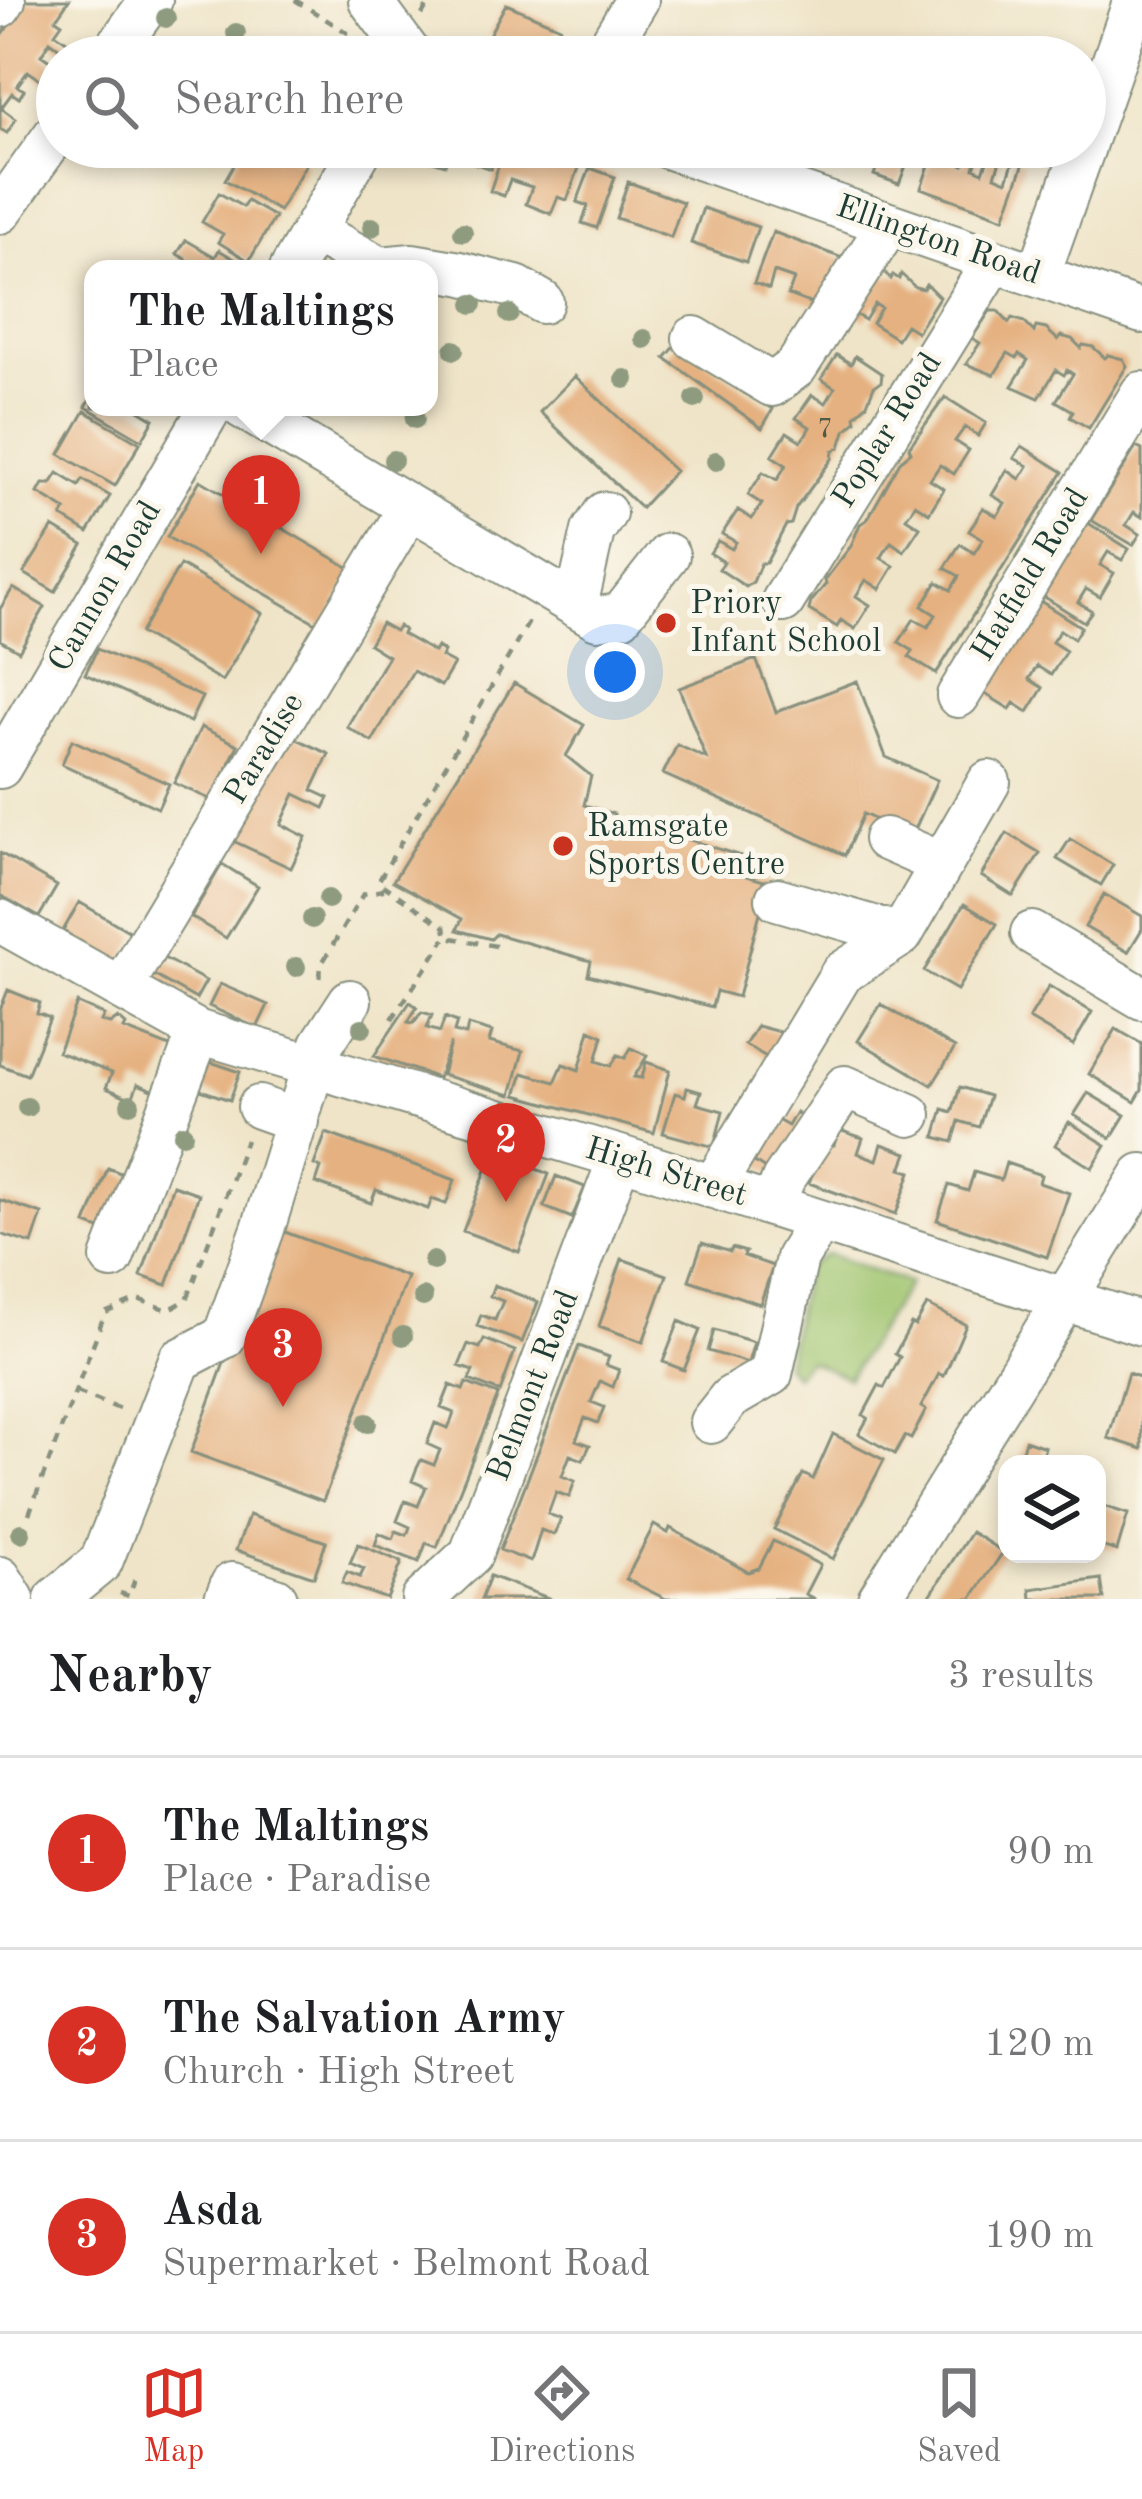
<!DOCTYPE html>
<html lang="en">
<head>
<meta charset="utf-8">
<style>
	:root { --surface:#fff; --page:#f2f2f2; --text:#202124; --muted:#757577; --line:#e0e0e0; --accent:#d93025 }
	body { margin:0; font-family:"Old Standard TT",serif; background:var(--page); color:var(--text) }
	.controls { position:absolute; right:36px; bottom:36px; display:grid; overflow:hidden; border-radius:24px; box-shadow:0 6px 18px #0003 }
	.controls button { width:108px; height:108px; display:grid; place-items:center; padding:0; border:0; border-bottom:3px solid var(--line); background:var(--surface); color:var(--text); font:60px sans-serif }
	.you { position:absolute; left:615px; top:672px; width:42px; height:42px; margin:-30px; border:9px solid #fff; border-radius:50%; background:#1a73e8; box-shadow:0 0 0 18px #1a73e833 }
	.badge { display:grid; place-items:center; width:78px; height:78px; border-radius:50%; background:var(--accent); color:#fff; font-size:39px; font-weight:700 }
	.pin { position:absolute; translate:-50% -99px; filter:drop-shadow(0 3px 6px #0008) }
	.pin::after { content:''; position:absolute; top:63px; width:42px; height:36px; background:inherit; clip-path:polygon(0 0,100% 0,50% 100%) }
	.popup { position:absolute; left:84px; top:260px; width:354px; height:156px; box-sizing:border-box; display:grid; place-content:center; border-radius:24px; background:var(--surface); filter:drop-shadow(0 3px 9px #0005); font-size:39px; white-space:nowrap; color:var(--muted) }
	.popup b { font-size:45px; color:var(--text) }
	.popup::after { content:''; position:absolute; left:50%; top:100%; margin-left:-24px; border:24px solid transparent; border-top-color:var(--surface) }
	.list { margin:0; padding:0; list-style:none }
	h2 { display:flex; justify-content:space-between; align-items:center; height:156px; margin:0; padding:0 48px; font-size:51px }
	h2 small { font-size:39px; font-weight:400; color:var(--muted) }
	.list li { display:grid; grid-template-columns:78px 1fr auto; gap:36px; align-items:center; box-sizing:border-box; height:192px; padding:0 48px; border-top:3px solid var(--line) }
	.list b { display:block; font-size:45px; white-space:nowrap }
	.list p { margin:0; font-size:39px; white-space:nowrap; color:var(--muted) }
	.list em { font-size:39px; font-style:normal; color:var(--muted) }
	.icon { flex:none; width:66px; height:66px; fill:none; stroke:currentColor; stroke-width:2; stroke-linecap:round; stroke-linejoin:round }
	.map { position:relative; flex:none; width:1142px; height:1599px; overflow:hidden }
	.search { position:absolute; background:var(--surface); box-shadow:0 6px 18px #0003; left:36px; right:36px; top:36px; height:132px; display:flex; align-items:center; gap:30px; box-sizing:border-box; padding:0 42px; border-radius:66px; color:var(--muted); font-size:45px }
	.sheet { height:732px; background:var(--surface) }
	nav { display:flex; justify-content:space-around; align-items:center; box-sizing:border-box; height:168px; border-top:3px solid var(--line); background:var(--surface); font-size:33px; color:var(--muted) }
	nav a { display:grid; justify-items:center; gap:6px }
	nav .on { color:var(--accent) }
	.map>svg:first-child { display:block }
	.green { fill:#a0c56f; stroke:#608152; stroke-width:3 }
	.building { fill:#e5b180 }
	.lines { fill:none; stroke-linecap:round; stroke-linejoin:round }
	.minor-casing { stroke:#87907e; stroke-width:46 }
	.path { stroke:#87907e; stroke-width:4.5; stroke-dasharray:9 9; stroke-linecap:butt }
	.minor { stroke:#fff; stroke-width:42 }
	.tree { fill:#8e9b7f }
	.poi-dot { fill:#c8321e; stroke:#fbf7ec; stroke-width:4.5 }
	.labels { text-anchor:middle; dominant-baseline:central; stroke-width:10; stroke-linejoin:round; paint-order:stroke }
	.number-label { font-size:27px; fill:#505a47 }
	.street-label { font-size:33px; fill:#1f3d34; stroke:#fbf7ec }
	.poi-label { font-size:33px; fill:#1f3d34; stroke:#fbf7ec; text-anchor:start }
</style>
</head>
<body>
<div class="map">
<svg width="1142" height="1599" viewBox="0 0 1142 1599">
	<rect width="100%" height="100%" fill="#fbf7ec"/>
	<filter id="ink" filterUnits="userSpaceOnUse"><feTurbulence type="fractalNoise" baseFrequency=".00833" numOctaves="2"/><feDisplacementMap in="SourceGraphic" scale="24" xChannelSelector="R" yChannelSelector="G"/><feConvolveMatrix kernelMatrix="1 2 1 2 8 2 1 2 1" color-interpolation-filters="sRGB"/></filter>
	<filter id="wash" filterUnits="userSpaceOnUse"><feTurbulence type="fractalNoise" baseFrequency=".004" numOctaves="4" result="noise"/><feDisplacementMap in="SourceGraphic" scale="48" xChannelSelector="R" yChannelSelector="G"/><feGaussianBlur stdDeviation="2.7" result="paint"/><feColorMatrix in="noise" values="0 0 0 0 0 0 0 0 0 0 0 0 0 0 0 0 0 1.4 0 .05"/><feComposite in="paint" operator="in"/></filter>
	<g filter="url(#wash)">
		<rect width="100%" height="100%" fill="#efe4c8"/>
		<path class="green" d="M827,1254l82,29 -61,95 -40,-18 -13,15 -10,-10 21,-98z"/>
		<g id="blocks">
			<path class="building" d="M27,0h42l-13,19 6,4 -7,10 26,18 -9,6 -22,-16 -9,14 16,11v12l-6,9 -23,-16 -11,15 7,4 -5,8 -7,-5 -11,15 15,11 -9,14 -7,-4v-91z
				M506,4l54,23 -17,30 -54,-22z
				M244,147h33l29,17 -27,47 -54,-31z
				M401,147h50l-6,18 -45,-14z
				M462,147h36l-7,22 -32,-11z
				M505,147h23l52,18 -13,35 -9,-3 -7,17 -25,-10 6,-17 -10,-3 -12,-4 -6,16 -14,-5z
				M792,147h49l-6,16z
				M884,147h43l-5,13 -12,-5 -11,29 -25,-9z
				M946,147h12l-6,14 12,4 6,-18 11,1 -7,20 9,4 8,-21 11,4 -7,21 12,5 7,-22 10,4 -20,55 -83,-30 12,-34 9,3z
				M590,168l25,9 -18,51 -15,-5 6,-17 -11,-4z
				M628,182l55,20 -12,35 -55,-19z
				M219,193l24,14 4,-6 28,16 -26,44 -31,-19 5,-8 -21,-12z
				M703,208l55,19 -12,35 -55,-19z
				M773,232l72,27 -28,47 -29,-11 6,-16 -20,-7 -5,17 -15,-6z
				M186,240l29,17 4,-7 27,16 -43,3 -26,-15z
				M878,266l13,13 2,-4 6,4 2,-5 14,13 8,2 3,-5 13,13 -22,35 -11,-7 -9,14 -25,-16 9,-15 -6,-4 -10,16 -16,-9z
				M990,311h8l11,12 3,-5 12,4 10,10 2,-5 10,2 12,11 3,-4 11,3 9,9 2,-3 10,2 12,11 3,-3 15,4 4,7 -38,62 -19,-11 3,-6 -17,-10 17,-27 -6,-4 -3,5 -8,-5 -17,28 -27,-12 16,-26 -9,-6 -2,4 -9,-5 -14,22 -28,-11 14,-21 -8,-5z
				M679,342l94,67 -11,19 -97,-70z
				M837,355l14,9 4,-8 27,18 -1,8 -7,4 -7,18 -12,12 1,5 -11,10 -5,16 -7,4 -1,8 -36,49 -5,16 -5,1 -20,38h-5l-8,19 -7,5 -27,-18 5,-7 -14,-9 8,-12 14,8 4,-7 -14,-8 16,-24 14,9 10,-15 -14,-9 15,-23 14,8 9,-15 -14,-9 15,-24 14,9 5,-7 4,-7 -14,-9 16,-23 14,8 9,-15 -14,-9z
				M575,376l100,95 -34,37 -101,-96z
				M93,394v13h41l20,12 -12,21 -56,-33z
				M945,397l41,26 -8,13 -13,-9 -10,14 14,9 -15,24 -14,-9 -10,15 14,9 -15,24 -14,-9 -4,7 -5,7 14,9 -16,24 -13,-9 -10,16 13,8 -14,23 -14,-9 -10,16 14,9 -15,24 -14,-9 -4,7 -28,-17 2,-8 15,-18 -1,-4 26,-34 9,-22 7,-4 34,-60 10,-8 -2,-5z
				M85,411l55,32 -25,43 -55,-32z
				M1022,446l41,26 -127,202 -27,-17 4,-6 -14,-9 15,-23 14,8 8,-12 -14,-9 15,-24 14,8 8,-14 -14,-8 15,-24 14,9 9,-14 -14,-8 14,-23 14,8 4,-6 4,-7 -13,-8 15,-25 13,9 8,-13 -14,-8z
				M1136,447l6,3v67l-8,-5 -8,13 14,9 -7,11 -42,-25z
				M58,473l21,13 4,-6 27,16 -22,37 -26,-16 4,-7 -28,-17 5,-9h8z
				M200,480l155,91 -32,56 -156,-90z
				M1088,523l41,26 -7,11 -14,-8 -8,13 14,8 -14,24 -14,-8 -8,13 14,9 -8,11 -41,-26z
				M53,527l30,18 -28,47 -31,-19z
				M180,565l82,48 -40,68 -82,-48z
				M13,588l32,19 -26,44 -19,-11v-31z
				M1040,601l41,26 -7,12 -14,-9 -8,12 14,9 -15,24 -14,-9 -8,13 14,9 -15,24 -14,-9 -4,6 -28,-17z
				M381,623l14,8 3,-5 6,4 -2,4 32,18 3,-5 7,5 -3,5 13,7 -13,22 -28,-15 -41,71 -25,-15 41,-71 -19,-12z
				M97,649l105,48 -12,25 -105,-48z
				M756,659l20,53 81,-31 29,76 51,23 -25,56 -49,-22 -18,41 -182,-81 14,-29 29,13 -27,-70z
				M514,683l70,42 -18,31 25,20 -7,29 30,9 -4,16 17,4 3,-13 120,38 -4,17 22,6 -30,115 -22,-6 -4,16 -124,-32 3,-14 -95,-27 -5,5 -34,-9 5,-11 -69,-38z
				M201,727l37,18 -26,55 -38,-17z
				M286,734l43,20 -17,36 17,8 -5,10 -29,-14 -14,30 25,13 -15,31 -64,-30z
				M72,740l97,44 -11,24 -96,-44z
				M1007,833l33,20 -27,43 -32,-20z
				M1070,839l43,26 -12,20 -44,-26z
				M0,853l57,33 -18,31 -39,-22z
				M222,864l36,22 -32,52 -35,-21z
				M1104,894l38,22v13l-14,23 -43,-25z
				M79,902l58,34 -20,34 -37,-29 -11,-1 1,-5 -7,-4z
				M964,904l33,20 -40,66 -33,-19z
				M153,952l53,29 -10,18 -53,-30z
				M220,984l48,21 -11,23 -48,-22z
				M1049,986l43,26 -19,33 -44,-26z
				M8,990l32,13 -3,10 13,5 -23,57 -27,-10v-55z
				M410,1002l7,5 -9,15 5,1 9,-11 10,3 -5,13 13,4 5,-15 12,5 -3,10 12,3 2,-10 24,7 -3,10 34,9 -12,44 -69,-20 8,-32 -12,35 -64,-22z
				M77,1003l27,12 -3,6 9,3 8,-6 8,7 -2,4 51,20 -20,42 -17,-7 -6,15 -26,-11 6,-15 -54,-21z
				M881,1004l74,44 -23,37 -74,-44z
				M757,1026l30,8 -15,26 -27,-15z
				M1116,1029l26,15v46l-7,12 -46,-28z
				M590,1030l13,6 -7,25 15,5 7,-11 7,3 6,-10 16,8 -13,21 8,1 4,-16 24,8 -16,63 -138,-38 7,-22 32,9 8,-18 16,6z
				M202,1059l38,13 -10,28 -38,-13z
				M960,1087l29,9 -10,31 -20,-6 -6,21 -18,-5 8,-28 9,3z
				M687,1088l14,4 -4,12 26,7 -9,36 -51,-14 12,-40 10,3z
				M1088,1093l37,22 -14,23 -37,-23z
				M796,1112l12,8 -34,55 -27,-18 25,-40 16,9z
				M1069,1122l37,23 -14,23 -37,-23z
				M839,1130l24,8 -5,15 19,7 5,-16 25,9 -6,16 10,3 -15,42 -87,-31 15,-41 10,3z
				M326,1133l129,47 -9,24 -14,-5 -4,10 -52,-19 -5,13 -55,-20 5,-15 -7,-3z
				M493,1152l56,22 -30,78 -56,-21z
				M1006,1163l35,12 -2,8 30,10 -22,64 -110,-37 12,-35 19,6 6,-19 27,8z
				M108,1168l32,13 -22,55 -32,-12z
				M556,1176l29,11 -13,31 -28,-11z
				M173,1185l26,9 -32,91 -26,-9z
				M0,1200l42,14 -10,30 -32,-10z
				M274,1228l133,49 -84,224 -132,-49z
				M702,1243l28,9 2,-4 14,4 -2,4 29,10 -13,38 -71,-24z
				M622,1259l45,16 -24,67 -44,-16z
				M494,1285l44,17 -16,40 -45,-16 4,-11 14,5 8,-19 -13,-5z
				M927,1305l39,20 -22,51 -5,-2 -18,33 5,3 -15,29 -6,-3 -10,18 -36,-20 9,-16 -5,-3 16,-30 5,3 16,-31 -5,-3 16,-30 4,2z
				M679,1321l21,9 -16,40 -21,-8z
				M714,1330l40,12 -6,21 -40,-12z
				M484,1339l31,12 -15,41 -31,-12 4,-9 -14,-5 9,-22 12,4z
				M579,1346l30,11 -3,8 13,5 -6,17 -13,-6 -9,21 13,5 -6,16 -13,-5 -9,22 14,5 -7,15 -13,-5 -8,21 13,5 -6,16 -13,-5 -8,22 13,5 -7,16 -13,-5 -10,32 -31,-12z
				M1128,1373l14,5v71l-34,-11z
				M466,1383l32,12 -61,152 -11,-4 -7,19 -44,-17 4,-12 14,6 3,-8 11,4 3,-8 -13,-6 8,-20 13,5 8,-19 -14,-6 4,-11 5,-10 13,5 6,-15 -13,-6 8,-21 13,5 4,-9 2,-6 -13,-5 9,-23 13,5z
				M833,1434l51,26 -51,99 -59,-30 29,-55 10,5z
				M1025,1440l20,7 -3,11 16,6h-40z
				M1097,1504l31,10 -11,37 -20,-6z
				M249,1515l77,27 -12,35 -78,-27z
				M654,1525l14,8 2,-5 78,44 11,-4 14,-27 47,24 -15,29 10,5h-149l-40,-20z
				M971,1532l32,20 -32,47h-43z
				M358,1544l44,18 -15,37 -45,-16 5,-11 13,5 4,-8 -14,-6z
				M490,1576l61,23h-70z
				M1101,1579l3,20h-73l-1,-10z"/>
		</g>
	</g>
	<g filter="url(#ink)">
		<use href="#blocks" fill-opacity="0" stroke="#87907e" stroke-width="3"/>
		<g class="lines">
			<defs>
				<path id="minor" d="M370,0l42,57
					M0,6l4,-6
					M110,57l41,-57
					M603,57l34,-57
					M1085,143l50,-143
					M667,147l475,165
					M0,212l57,-80
					M313,231l67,37 32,-3 48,8 56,14 26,15
					M291,269l71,-122
					M1038,276l46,-129
					M694,338l78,47 24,-18 93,-143
					M242,407l355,211 24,-3 47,-60
					M783,601l211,-340
					M576,606l17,-75 12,-18
					M958,696l184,-303
					M0,767l211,-360
					M885,839l57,25
					M777,899l124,36
					M0,921l199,111 421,125 522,167
					M1032,933l110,65
					M121,988l288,-479
					M259,1107l39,14
					M713,1187l129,-214 59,-38 88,-153
					M773,1206l10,-26 62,-93 65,28
					M112,1258l87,-226
					M711,1422l19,-24 41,-24 26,-116 22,-36
					M0,1578l13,21
					M56,1599l45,-37 79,-202 44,-23 39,-108 50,-162 9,-23 28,-43
					M226,1599l6,-15 44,15
					M423,1599l48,-45 149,-397
					M879,1599l263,-424"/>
			</defs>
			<use href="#minor" class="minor-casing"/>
			<path class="path" d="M295,0l56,35
				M422,15l9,-15
				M496,946l-49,-9 -2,-10 -67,-45 152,-262
				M320,978l1,-13 42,-71 25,-5
				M392,1019l53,-80
				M77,1392l45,18
				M29,1514l76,-201 33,-14 30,11 19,-10 59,-160
				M120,1593l9,3 7,-20"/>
			<use href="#minor" class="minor"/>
		</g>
		<g class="tree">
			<circle cx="166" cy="18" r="10"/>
			<circle cx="236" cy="33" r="10"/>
			<circle cx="372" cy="227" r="10"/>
			<circle cx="463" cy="232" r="10"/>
			<circle cx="473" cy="304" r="10"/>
			<circle cx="509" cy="314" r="10"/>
			<circle cx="644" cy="339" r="10"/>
			<circle cx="454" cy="350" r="10"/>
			<circle cx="625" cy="379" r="10"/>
			<circle cx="695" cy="399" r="10"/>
			<circle cx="415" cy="419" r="10"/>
			<circle cx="393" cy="460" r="10"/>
			<circle cx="716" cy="461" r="10"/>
			<circle cx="328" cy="899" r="10"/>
			<circle cx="312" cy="919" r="10"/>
			<circle cx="296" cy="967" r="10"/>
			<circle cx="362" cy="1028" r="10"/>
			<circle cx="130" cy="1104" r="10"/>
			<circle cx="27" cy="1107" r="10"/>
			<circle cx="183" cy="1134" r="10"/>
			<circle cx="433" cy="1261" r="10"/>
			<circle cx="423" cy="1297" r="10"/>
			<circle cx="403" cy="1336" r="10"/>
			<circle cx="367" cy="1423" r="10"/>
			<circle cx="21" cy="1533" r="10"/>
		</g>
	</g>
	<g class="poi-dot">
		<circle cx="666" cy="623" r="12"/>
		<circle cx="563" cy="846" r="12"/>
	</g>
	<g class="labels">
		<g class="number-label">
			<text x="825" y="429">7</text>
		</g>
		<g class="street-label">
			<text transform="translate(938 241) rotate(19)">Ellington Road</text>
			<text transform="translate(888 431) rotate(-58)">Poplar Road</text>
			<text transform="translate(1031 575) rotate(-59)">Hatfield Road</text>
			<text transform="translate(106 587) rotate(-60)">Cannon Road</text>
			<text transform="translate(265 749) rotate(-59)">Paradise</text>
			<text transform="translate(666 1173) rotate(17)">High Street</text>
			<text transform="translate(534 1386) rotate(-69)">Belmont Road</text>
		</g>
		<g class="poi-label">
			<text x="690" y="604">Priory<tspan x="690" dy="38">Infant School</tspan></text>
			<text x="587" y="827">Ramsgate<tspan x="587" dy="38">Sports Centre</tspan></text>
		</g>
	</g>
</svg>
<div class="controls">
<button><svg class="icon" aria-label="layers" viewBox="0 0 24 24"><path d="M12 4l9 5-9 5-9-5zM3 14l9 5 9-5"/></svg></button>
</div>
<div class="you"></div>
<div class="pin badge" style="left:261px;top:554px">1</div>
<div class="popup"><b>The Maltings</b>Place</div>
<div class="pin badge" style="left:506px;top:1202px">2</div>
<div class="pin badge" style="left:283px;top:1407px">3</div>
<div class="search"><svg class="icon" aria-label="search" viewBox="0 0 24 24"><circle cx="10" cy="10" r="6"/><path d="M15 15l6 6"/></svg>Search here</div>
</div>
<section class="sheet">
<h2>Nearby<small>3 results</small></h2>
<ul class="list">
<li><span class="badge">1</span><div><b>The Maltings</b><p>Place · Paradise</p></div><em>90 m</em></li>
<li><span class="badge">2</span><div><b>The Salvation Army</b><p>Church · High Street</p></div><em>120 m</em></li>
<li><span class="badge">3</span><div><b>Asda</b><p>Supermarket · Belmont Road</p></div><em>190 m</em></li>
</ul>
</section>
<nav>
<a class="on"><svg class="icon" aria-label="map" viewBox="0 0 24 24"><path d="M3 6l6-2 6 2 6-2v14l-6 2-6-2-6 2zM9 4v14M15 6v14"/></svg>Map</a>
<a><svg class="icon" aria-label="directions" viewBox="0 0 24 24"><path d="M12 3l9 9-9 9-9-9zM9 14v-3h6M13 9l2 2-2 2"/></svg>Directions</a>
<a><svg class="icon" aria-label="saved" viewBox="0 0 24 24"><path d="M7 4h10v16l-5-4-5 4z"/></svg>Saved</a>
</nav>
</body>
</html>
